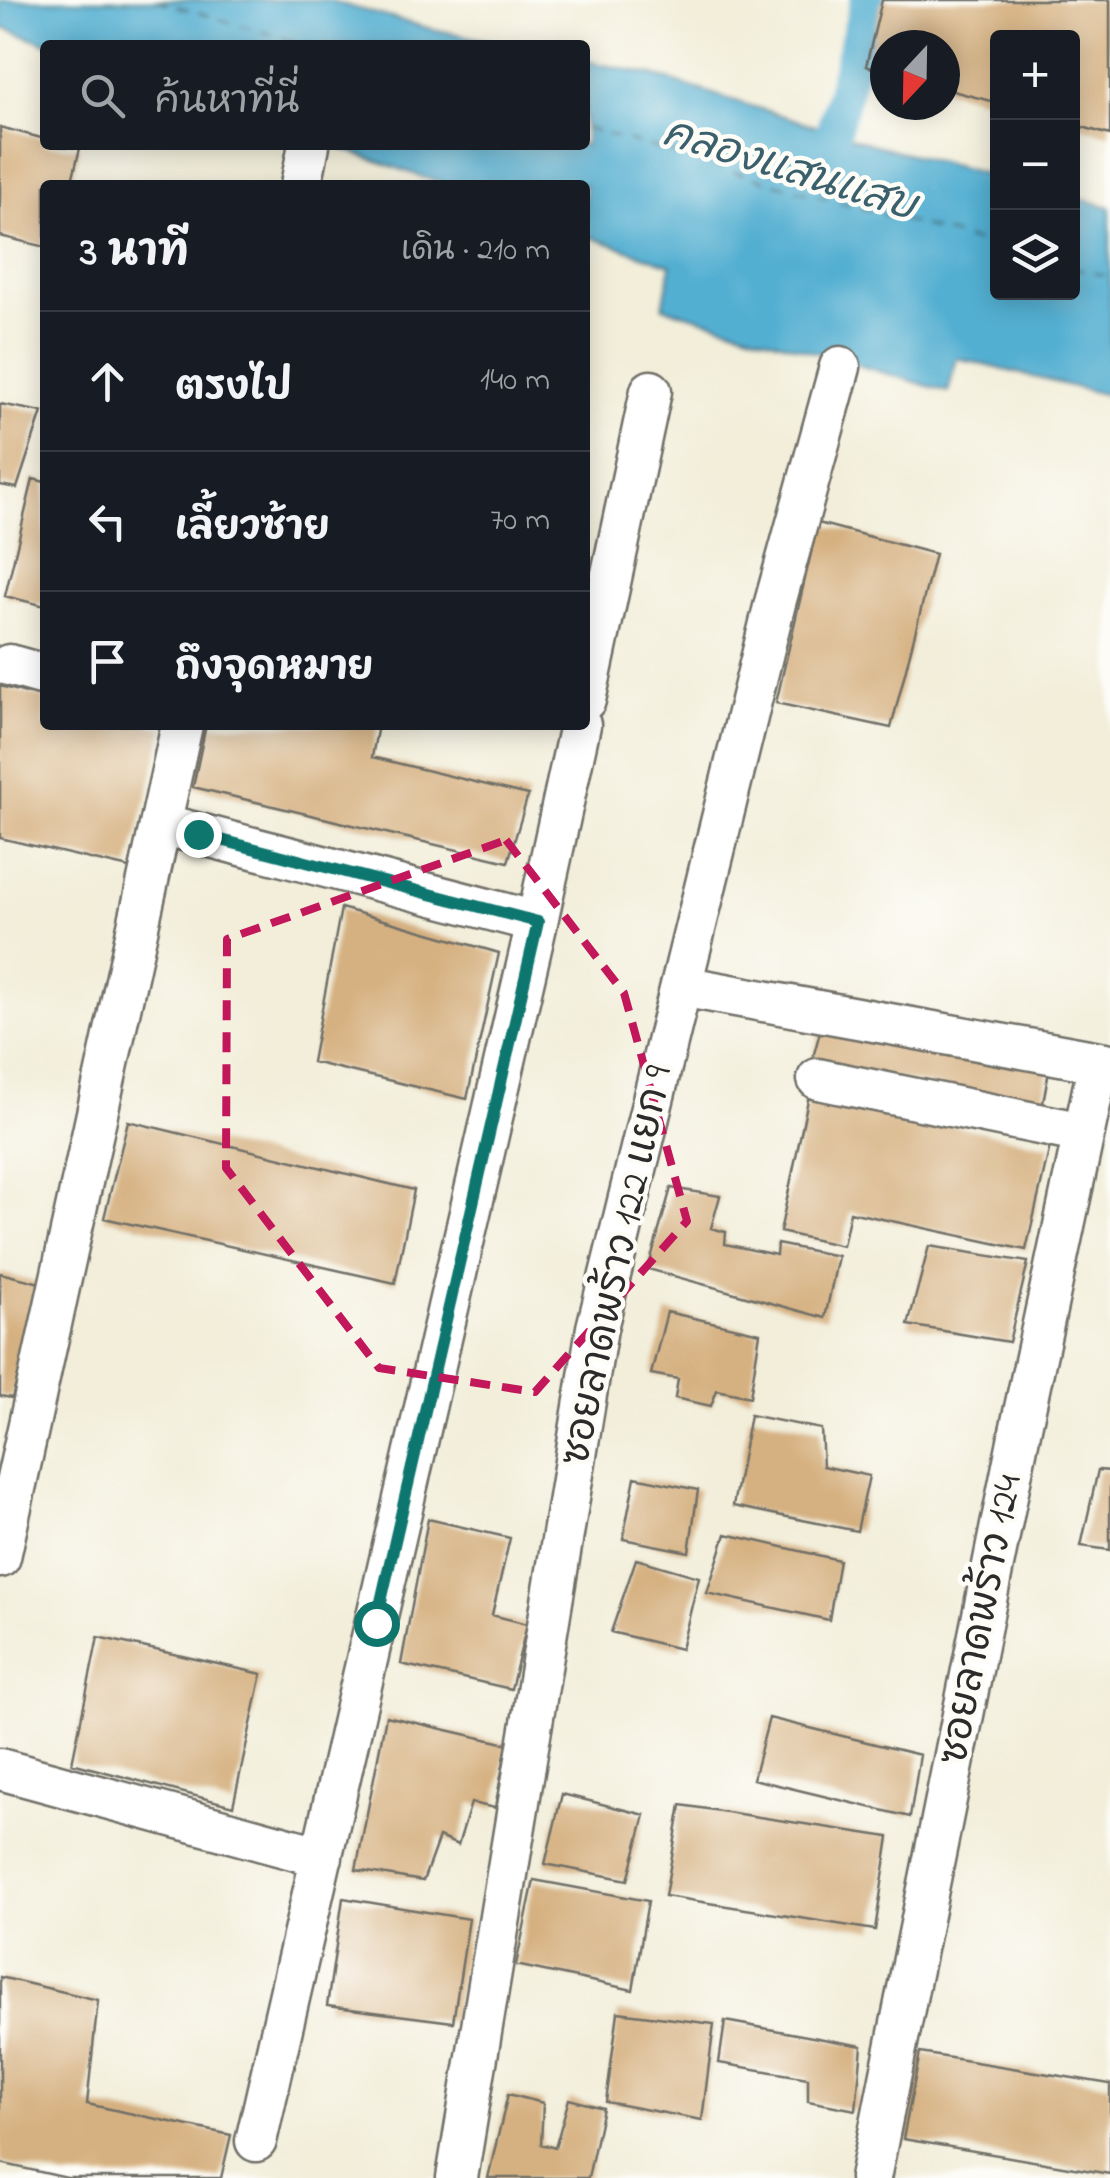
<!DOCTYPE html>
<html lang="th">
<head>
<meta charset="utf-8">
<style>
	:root { --surface:#171b24; --page:#20242c; --text:#f1f3f6; --muted:#9ea1a6; --line:#363941 }
	body { margin:0; font-family:"Indie Flower","Playpen Sans Thai",sans-serif; background:var(--page); color:var(--text) }
	.controls { position:absolute; right:30px; top:30px; display:grid; overflow:hidden; border-radius:10px; box-shadow:0 5px 25px #0003 }
	.controls button { width:90px; height:90px; display:grid; place-items:center; padding:0; border:0; border-bottom:2px solid var(--line); background:var(--surface); color:var(--text); font:50px sans-serif }
	.compass { position:absolute; left:870px; top:30px; width:90px; height:90px; border-radius:50%; background:var(--surface); box-shadow:0 5px 25px #0003; rotate:202deg }
	.stop { position:absolute; width:30px; height:30px; margin:-22px; border:8px solid #0f766e; border-radius:50%; background:#fff }
	.stop.end { background:#0f766e; border-color:#fff; box-shadow:0 2px 10px #0008 }
	.list { margin:0; padding:0; list-style:none }
	h2 { display:flex; justify-content:space-between; align-items:center; height:130px; margin:0; padding:0 40px; font-size:42px }
	h2 small { font-size:32px; font-weight:400; color:var(--muted) }
	.list li { display:grid; grid-template-columns:65px 1fr auto; gap:30px; align-items:center; box-sizing:border-box; height:140px; padding:0 40px; border-top:2px solid var(--line) }
	.list b { display:block; font-size:38px; white-space:nowrap }
	.list em { font-size:32px; font-style:normal; color:var(--muted) }
	.icon { flex:none; width:55px; height:55px; fill:none; stroke:currentColor; stroke-width:2; stroke-linecap:round; stroke-linejoin:round }
	.map { position:relative; flex:none; width:1110px; height:2178px; overflow:hidden }
	.search { position:absolute; background:var(--surface); box-shadow:0 5px 25px #0003; left:40px; top:40px; width:550px; height:110px; display:flex; align-items:center; gap:25px; box-sizing:border-box; padding:0 35px; border-radius:10px; color:var(--muted); font-size:38px }
	.panel { position:absolute; background:var(--surface); box-shadow:0 5px 25px #0003; left:40px; top:180px; width:550px; height:550px; border-radius:10px }
	.map>svg:first-child { display:block }
	.water { fill:#53afd1; stroke:#3f6d7e; stroke-width:2.5 }
	.lines { fill:none; stroke-linecap:round; stroke-linejoin:round }
	.canal { stroke:#53afd1; stroke-width:35 }
	.ferry { stroke:#3b606d; stroke-width:2.5; stroke-dasharray:12 10; stroke-linecap:butt }
	.building { fill:#d5b080 }
	.minor-casing { stroke:#716f68; stroke-width:45 }
	.minor { stroke:#fff; stroke-width:40 }
	.route { stroke:#0f766e; stroke-width:12 }
	.marked { fill:none; stroke:#c2185b; stroke-width:8; stroke-dasharray:20 12; stroke-linejoin:round }
	.labels { text-anchor:middle; dominant-baseline:central; stroke-width:9; stroke-linejoin:round; paint-order:stroke }
	.street-label { font-size:40px; fill:#2b2b2b; stroke:#fdfcf7 }
	.water-label { font-size:42px; font-style:italic; fill:#3b606d; stroke:#fdfcf7 }
</style>
</head>
<body>
<div class="map">
<svg width="1110" height="2178" viewBox="0 0 1110 2178">
	<rect width="100%" height="100%" fill="#fdfcf7"/>
	<filter id="ink" filterUnits="userSpaceOnUse"><feTurbulence type="fractalNoise" baseFrequency=".01" numOctaves="2"/><feDisplacementMap in="SourceGraphic" scale="20" xChannelSelector="R" yChannelSelector="G"/><feConvolveMatrix kernelMatrix="1 2 1 2 8 2 1 2 1" color-interpolation-filters="sRGB"/></filter>
	<filter id="wash" filterUnits="userSpaceOnUse"><feTurbulence type="fractalNoise" baseFrequency=".0048" numOctaves="4" result="noise"/><feDisplacementMap in="SourceGraphic" scale="40" xChannelSelector="R" yChannelSelector="G"/><feGaussianBlur stdDeviation="2.25" result="paint"/><feColorMatrix in="noise" values="0 0 0 0 0 0 0 0 0 0 0 0 0 0 0 0 0 1.4 0 .05"/><feComposite in="paint" operator="in"/></filter>
	<g filter="url(#wash)">
		<rect width="100%" height="100%" fill="#f2eeda"/>
		<path class="water" d="M0,0h327l101,28 81,17h-458l-51,-18z
			M585,61l68,14 222,70 122,32 1,115h74l1,-95 37,10v189l-153,-38 -9,34 -285,-85 8,-42 -86,-30v-50h-140l-113,-40h253z"/>
		<g class="lines">
			<path class="canal" d="M821,178l47,-178"/>
			<path class="ferry" d="M156,0l151,45
				M585,128l413,120
				M1072,267l38,10"/>
		</g>
		<g id="blocks">
			<path class="building" d="M882,0h228v135l-38,-11v-86h-74v65l-53,-14v-44h-60v27l-19,-6z
				M0,127l45,12v6l35,3 -9,37h-26v62l-45,-11z
				M0,404l42,8 -25,76 -17,-3z
				M33,479l12,3v124l-40,-10z
				M818,523l117,31 -44,174 -115,-25z
				M0,686l45,12v27h105l14,4 -35,139 -129,-30z
				M206,725h172l-6,32 156,38 -20,67 -315,-75z
				M341,908l158,45 -32,146 -155,-37z
				M823,1021l228,39 -9,48 -230,-47z
				M809,1095l241,51 -24,104 -176,-38 -7,34 -63,-14z
				M128,1121l286,69 -19,93 -291,-65z
				M671,1188l49,8 -9,32 15,4 -1,12 51,11 1,-11 61,12 -13,62 -177,-49z
				M929,1246l99,16 -19,80 -101,-17z
				M0,1273l44,11 -32,114 -12,-2z
				M667,1312l93,21 -10,64 -33,-7 -6,16 -36,-8 3,-19 -27,-5z
				M750,1415l71,14 2,37 46,10 -12,55 -124,-25z
				M1098,1470l12,1v79l-29,-4z
				M635,1477l63,13 -9,62 -66,-13z
				M428,1519l82,19 -18,77 35,9 -16,65 -110,-25z
				M726,1534l113,26 -10,60 -122,-27z
				M636,1559l63,18 -18,72 -70,-17z
				M98,1637l164,37 -29,132 -161,-43z
				M386,1716l121,28 -12,64 -24,-5 -13,42 -19,-8 -16,44 -67,-11z
				M769,1718l151,37 -10,62 -157,-38z
				M562,1794l83,21 -17,65 -83,-16z
				M681,1805l208,32 -14,93 -210,-34z
				M534,1880l114,21 -15,89 -117,-25z
				M343,1898l126,21 -16,103 -126,-16z
				M0,1977l98,23 -11,104 144,31 -10,43h-154l-67,-15z
				M618,2012l96,12 -12,96 -96,-18z
				M725,2021l137,25 -6,64 -48,-9v-23l-89,-15z
				M920,2053l190,31v90l-207,-35z
				M508,2094l35,9 -2,41 14,4 14,-49 34,9 -15,70h-100z"/>
		</g>
	</g>
	<g filter="url(#ink)">
		<use href="#blocks" fill-opacity="0" stroke="#716f68" stroke-width="2.5"/>
		<g class="lines">
			<defs>
				<path id="minor" d="M301,185l8,-40
					M9,665l36,10
					M585,700l66,-309
					M161,824l376,98
					M681,986l429,78
					M818,1079l265,54
					M0,1557l182,-832
					M0,1769l322,88
					M256,2141l281,-1219 43,-197
					M457,2178l140,-850 178,-725 65,-236
					M870,2178l148,-737 81,-379"/>
			</defs>
			<use href="#minor" class="minor-casing"/>
			<use href="#minor" class="minor"/>
		</g>
	</g>
	<g class="lines" filter="url(#ink)">
		<path class="route" d="M198,834l340,88 -162,701"/>
	</g>
	<path class="marked" d="M506,840l118,153 63,228 -152,171 -156,-24 -153,-200 1,-229z"/>
	<g class="labels">
		<g class="street-label">
			<text transform="translate(619 1266) rotate(-78)">ซอยลาดพร้าว 122 แยก 9</text>
			<text transform="translate(983 1620) rotate(-79)">ซอยลาดพร้าว 124</text>
		</g>
		<g class="water-label">
			<text transform="translate(789 171) rotate(17)">คลองแสนแสบ</text>
		</g>
	</g>
</svg>
<div class="controls">
<button>+</button>
<button>−</button>
<button><svg class="icon" aria-label="layers" viewBox="0 0 24 24"><path d="M12 4l9 5-9 5-9-5zM3 14l9 5 9-5"/></svg></button>
</div>
<svg class="compass" viewBox="-18 -18 36 36"><path d="M0-13l5 13h-10z" fill="#e53935"/><path d="M0 13l5-13h-10z" fill="#9ea1a6"/></svg>
<div class="stop" style="left:376px;top:1623px"></div>
<div class="stop end" style="left:198px;top:834px"></div>
<div class="search"><svg class="icon" aria-label="search" viewBox="0 0 24 24"><circle cx="10" cy="10" r="6"/><path d="M15 15l6 6"/></svg>ค้นหาที่นี่</div>
<section class="panel">
<h2>3 นาที<small>เดิน · 210 m</small></h2>
<ul class="list">
<li><svg class="icon" aria-label="ahead" viewBox="0 0 24 24"><path d="M12 20V5M6 11l6-6 6 6"/></svg><div><b>ตรงไป</b></div><em>140 m</em></li>
<li><svg class="icon" aria-label="left" viewBox="0 0 24 24"><path d="M17 20v-9H6M10 6l-5 5 5 5"/></svg><div><b>เลี้ยวซ้าย</b></div><em>70 m</em></li>
<li><svg class="icon" aria-label="arrive" viewBox="0 0 24 24"><path d="M6 21V4h12l-3 4 3 4H6"/></svg><div><b>ถึงจุดหมาย</b></div></li>
</ul>
</section>
</div>
</body>
</html>
